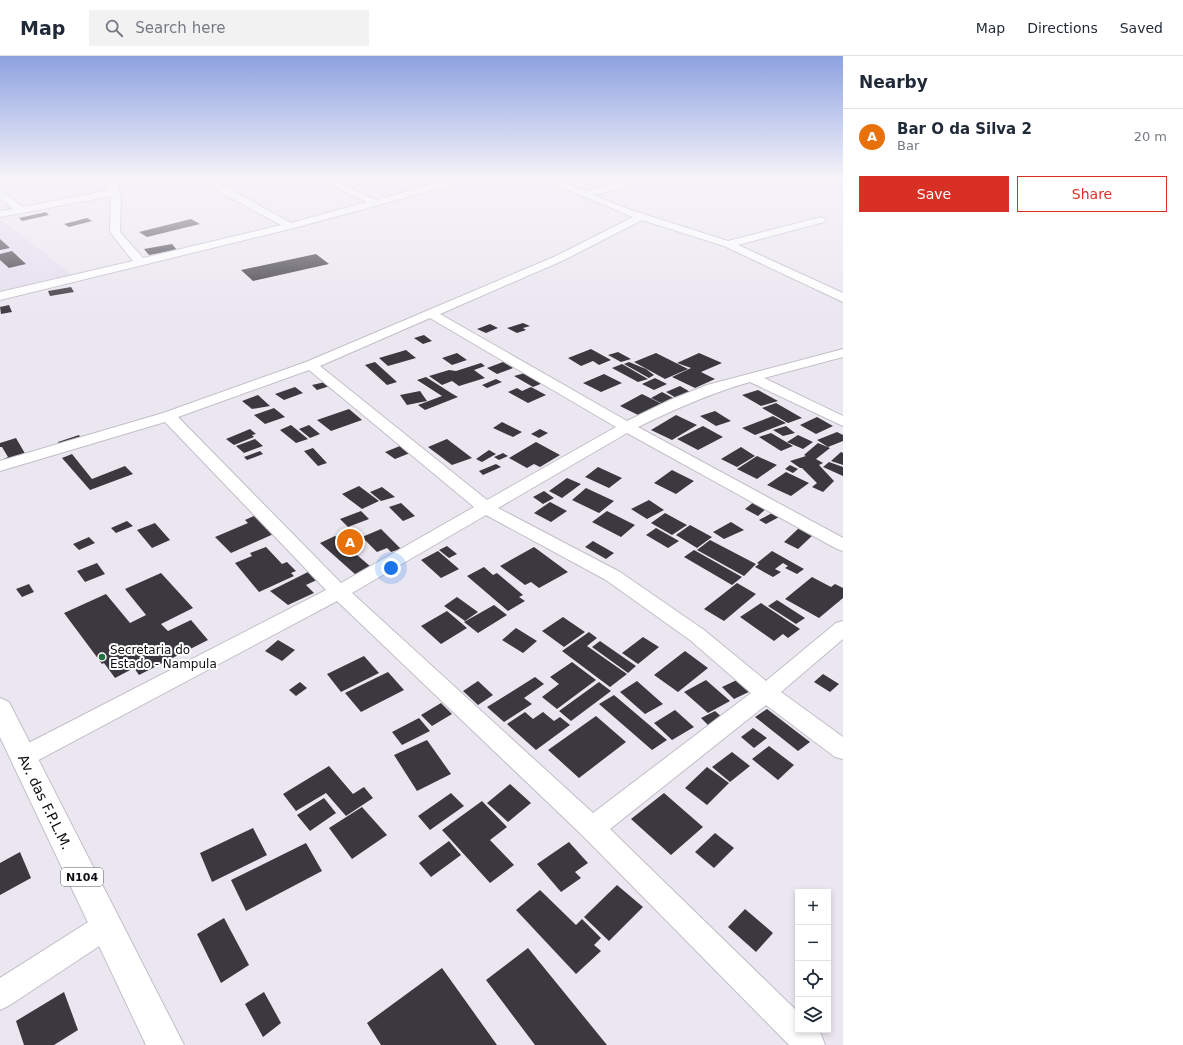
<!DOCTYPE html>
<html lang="en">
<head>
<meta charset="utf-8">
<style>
	:root { --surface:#fff; --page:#f2f2f3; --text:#1f2937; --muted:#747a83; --line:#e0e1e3; --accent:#d93025 }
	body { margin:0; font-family:"DejaVu Sans",sans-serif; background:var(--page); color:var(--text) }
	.controls { position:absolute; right:12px; bottom:12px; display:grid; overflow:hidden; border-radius:0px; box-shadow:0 2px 6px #0003 }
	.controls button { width:36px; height:36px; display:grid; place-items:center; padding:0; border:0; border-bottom:1px solid var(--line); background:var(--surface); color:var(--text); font:20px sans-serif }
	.you { position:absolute; left:391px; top:512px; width:14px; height:14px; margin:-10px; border:3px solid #fff; border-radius:50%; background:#1a73e8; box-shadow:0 0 0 6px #1a73e833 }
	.badge { display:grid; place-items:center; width:26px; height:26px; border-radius:50%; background:var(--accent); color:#fff; font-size:13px; font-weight:700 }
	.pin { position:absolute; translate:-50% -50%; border:2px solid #fff; box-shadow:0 1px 4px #0006 }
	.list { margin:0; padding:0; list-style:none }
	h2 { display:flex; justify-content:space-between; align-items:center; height:52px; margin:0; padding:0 16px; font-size:17px }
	h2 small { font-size:13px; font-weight:400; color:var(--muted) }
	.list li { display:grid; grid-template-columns:26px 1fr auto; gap:12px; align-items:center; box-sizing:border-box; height:56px; padding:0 16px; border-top:1px solid var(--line) }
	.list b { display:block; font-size:15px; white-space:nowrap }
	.list p { margin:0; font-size:13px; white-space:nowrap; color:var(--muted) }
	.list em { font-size:13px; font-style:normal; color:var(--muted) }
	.actions { display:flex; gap:8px; padding:12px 16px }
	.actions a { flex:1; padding:9px 0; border:1px solid var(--accent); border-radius:0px; text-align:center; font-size:14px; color:var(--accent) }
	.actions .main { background:var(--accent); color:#fff }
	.icon { flex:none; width:22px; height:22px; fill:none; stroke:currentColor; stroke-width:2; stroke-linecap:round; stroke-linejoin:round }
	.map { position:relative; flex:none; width:843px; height:989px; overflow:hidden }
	header { display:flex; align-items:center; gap:24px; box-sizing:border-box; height:56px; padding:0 20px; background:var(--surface); border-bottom:1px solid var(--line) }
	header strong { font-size:19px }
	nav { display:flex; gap:22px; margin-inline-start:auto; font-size:14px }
	.search { width:280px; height:36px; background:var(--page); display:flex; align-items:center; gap:10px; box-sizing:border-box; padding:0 14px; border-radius:0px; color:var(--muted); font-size:15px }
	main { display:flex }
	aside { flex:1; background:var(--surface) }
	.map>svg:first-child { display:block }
	.built { fill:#e4ddef }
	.building { fill:#3b3840 }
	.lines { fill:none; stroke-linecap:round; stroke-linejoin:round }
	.minor-casing { stroke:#c2bec8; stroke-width:2 }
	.major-casing { stroke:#c2bec8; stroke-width:2 }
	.minor { fill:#fff; fill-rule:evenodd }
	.major { fill:#fff; fill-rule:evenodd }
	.poi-dot { fill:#227243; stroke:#fff; stroke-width:1.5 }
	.labels { text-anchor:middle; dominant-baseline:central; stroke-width:4; stroke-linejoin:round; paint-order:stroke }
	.shield { fill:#fff; stroke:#58575a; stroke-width:1 }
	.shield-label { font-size:11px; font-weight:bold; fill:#100f13 }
	.poi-label { font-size:12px; fill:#100f13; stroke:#fff; text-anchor:start }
	.near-street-label { font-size:14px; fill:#100f13; stroke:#fff }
</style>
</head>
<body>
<header>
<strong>Map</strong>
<div class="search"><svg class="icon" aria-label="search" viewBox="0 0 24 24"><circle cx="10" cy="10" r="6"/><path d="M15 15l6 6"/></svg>Search here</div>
<nav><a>Map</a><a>Directions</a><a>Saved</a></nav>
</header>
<main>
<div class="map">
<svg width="843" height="989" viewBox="0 0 843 989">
	<rect width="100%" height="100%" fill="#ebe7f1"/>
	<path class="built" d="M0,163l75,58 -75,18z"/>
	<path class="building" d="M46,156l3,3 -27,6 -3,-3z
		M87,162l5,3 -23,6 -5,-3z
		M191,163l9,5 -53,13 -8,-5z
		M0,183l10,9 -10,2z
		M172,188l5,6 -28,5 -5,-6z
		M12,195l14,13 -17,4 -9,-8v-6z
		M316,198l13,10 -76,17 -12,-11z
		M71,231l3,5 -24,4 -2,-5z
		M9,249l3,7 -11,2 -1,-7z
		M523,267l7,3 -7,2 3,2 -9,3 -10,-5z
		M490,268l8,4 -12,5 -9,-4z
		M424,279l8,6 -9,3 -9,-6z
		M591,293l20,11 -12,5 -6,-4 -12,5 -13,-8z
		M406,294l10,8 -28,8 -9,-8z
		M618,296l13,7 -10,3 -13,-7z
		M457,297l10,7 -15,5 -10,-7z
		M656,297l32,16 -23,10 -31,-17z
		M699,297l23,10 -21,9 14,7 -20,9 -23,-11 19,-9 -14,-5z
		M375,306l22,20 -10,3 -22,-20z
		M503,306l10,6 -16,6 -10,-6z
		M629,306l17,7 8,6 -5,3 -25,-14z
		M481,307l4,3 -11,4 11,8 -26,8 -7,-5 -10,4 -13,-9 20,-6 7,1z
		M622,308l26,15 -10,3 -26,-14z
		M525,317l18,10 -10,4 -19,-11z
		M604,318l18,9 -21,9 -18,-9z
		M426,321l25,16 7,4 -33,13 -7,-5 24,-9 -25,-16z
		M655,322l12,6 -13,6 -12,-6z
		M496,323l6,3 -15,6 -5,-3z
		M325,326l5,4 -13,4 -5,-5z
		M680,330l12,7 -14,6 -12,-7z
		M295,331l8,6 -19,7 -9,-6z
		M531,331l15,8 -18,8 -20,-11 9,-4 5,3z
		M758,334l20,11 -17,5 -19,-11z
		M420,335l7,10 -20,4 -7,-10z
		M662,336l15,8 -12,5 -14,-7z
		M642,338l20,10 -22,12 -20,-10z
		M258,339l12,11 -18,3 -10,-8z
		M776,347l26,15 -14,5 -26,-15z
		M274,352l11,9 -20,7 -11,-9z
		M349,353l13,11 -31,11 -14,-11z
		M715,355l16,10 -15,5 -16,-10z
		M676,359l21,10 -25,15 -21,-10z
		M773,360l13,7 -31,12 -13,-7z
		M817,361l16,9 -17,8 -16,-9z
		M502,366l20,10 -9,5 -20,-9z
		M291,369l17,14 -12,4 -16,-13z
		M309,369l11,9 -10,4 -11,-9z
		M703,370l20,11 -25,13 -21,-11z
		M786,370l9,7 -12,3 -10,-6z
		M250,373l6,5 -4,1 2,2 -20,8 -8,-6z
		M540,373l8,4 -9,5 -8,-4z
		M837,376l6,3v6l-15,6 -11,-7z
		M771,377l22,13 -12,5 -22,-14z
		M79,379l3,5 -21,7 -3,-5z
		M798,379l15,7 -10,7 -16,-7z
		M16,382l11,19 -21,6 -2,-4 4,-2 -6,-10h-2v-4z
		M255,383l8,7 -19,7 -8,-7z
		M447,383l25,19 -20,7 -24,-18z
		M536,386l24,13 -20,12 -6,-3 -7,4 -18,-10z
		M818,387l12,5 -14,11 7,4 -4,2 15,16 -11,11 -11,-5 5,-4 -15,-15h-2l-10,-7 16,-5 -2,-1z
		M400,390l10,7 -15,6 -10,-7z
		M741,391l14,9 -18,11 -16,-8z
		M313,392l14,15 -9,3 -14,-15z
		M489,394l7,4 -14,8 -6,-3z
		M260,395l3,3 -16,6 -3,-3z
		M841,396l2,1v12l-12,-4z
		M503,397l5,3 -9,4 -5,-3z
		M72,398l20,25 33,-13 8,8 -43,16 -28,-32z
		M757,400l20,9 -20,14 -20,-10z
		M829,406l14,5v9l-20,-9z
		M496,408l5,3 -18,8 -4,-4z
		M790,409l8,4 -5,4 -8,-4z
		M598,411l24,11 -13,10 -24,-11z
		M672,414l22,11 -18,13 -22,-11z
		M786,416l23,11 -18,13 -24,-11z
		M567,422l14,6 -19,14 -13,-7z
		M359,430l20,15 -17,8 -20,-15z
		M382,431l13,10 -14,4 -11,-9z
		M586,432l28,13 -15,12 -27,-13z
		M544,435l10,7 -11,6 -10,-7z
		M649,444l15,10 -17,9 -16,-10z
		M755,445l13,6 -10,9 -13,-7z
		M550,446l17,9 -16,11 -17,-9z
		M401,447l14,13 -12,5 -14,-14z
		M361,455l8,8 -21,8 -8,-8z
		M607,455l28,14 -14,12 -29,-15z
		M665,457l22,12 -15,10 -21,-12z
		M772,457l7,4 -13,7 -7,-4z
		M258,458l20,18 -47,21 -16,-16 33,-14 -3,-3z
		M127,465l6,5 -17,7 -5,-5z
		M731,466l13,8 -20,9 -11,-7z
		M155,467l15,17 -18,8 -15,-18z
		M690,469l22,12 -15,11 -21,-13z
		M656,472l23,13 -11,7 -22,-13z
		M799,472l14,7 -15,14 -14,-7z
		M381,473l20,20 -10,3 -4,-4 -10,4 -15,-15z
		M335,480l36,31 -15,8 -36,-32z
		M89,481l6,6 -16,7 -6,-6z
		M710,484l46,24 -12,12 -47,-26z
		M593,485l21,12 -8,6 -21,-12z
		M447,490l10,8 -8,4 -10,-8z
		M266,491l16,17 5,-2 9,9 -5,2 3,3 -35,16 -24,-29 17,-7 -2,-3z
		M534,491l34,25 -29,16 -8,-6 -6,3 -25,-19z
		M694,494l48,27 -10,8 -48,-28z
		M438,495l21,18 -18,9 -20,-18z
		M772,495l32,18 -7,5 -12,-6 3,-2 -5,-3 -8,6 6,3 -8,5 -18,-10 4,-3 -2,-1z
		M97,507l8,11 -20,8 -8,-11z
		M484,511l9,8 4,-2 26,22 -4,2 6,4 -17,10 -41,-35z
		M312,514l9,8 -15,7 8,8 -26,12 -18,-14z
		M161,517l32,35 -32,16 7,7 23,-11 17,20 -69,35 -5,-7 -19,10 -11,-15 -2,1 -38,-51 42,-19 24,29 16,-8 -21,-26z
		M812,521l19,10 4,-3 8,4v10l-24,20 -34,-19z
		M737,527l19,11 -32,27 -20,-12z
		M29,528l5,8 -12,5 -6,-8z
		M457,541l21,15 -13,9 -21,-15z
		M777,544l28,18 -9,6 -28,-18z
		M761,547l39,26 -12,9 -5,-4 -9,7 -34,-24z
		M494,549l13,10 -29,18 -14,-11z
		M447,555l20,17 -26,16 -20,-18z
		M563,561l22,15 -21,15 -22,-16z
		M516,572l21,13 -14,12 -21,-13z
		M589,576l8,6 -10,8 40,28 -17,13 -48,-36z
		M643,581l16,10 -21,17 -16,-11z
		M278,584l17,10 -13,11 -17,-10z
		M600,585l36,25 -8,7 -36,-26z
		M685,595l23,17 -30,24 -24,-17z
		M364,600l15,17 -38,19 -14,-18z
		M572,606l24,18 -39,29 -15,-12 17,-13 -9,-7z
		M388,616l16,18 -43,22 -16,-19z
		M823,618l16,10 -9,8 -16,-10z
		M535,621l9,7 -20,14 8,6 -28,18 -17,-15z
		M741,622l12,12 -19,9 -12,-12z
		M706,624l24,21 -22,12 -24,-21z
		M478,625l15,14 -15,10 -15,-14z
		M637,625l26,23 -18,10 -25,-22z
		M300,626l7,6 -11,8 -7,-6z
		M599,626l12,9 -40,30 -12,-10z
		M614,639l53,45 -15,10 -53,-46z
		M441,647l11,11 -20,12 -11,-11z
		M767,653l43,33 -12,9 -43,-34z
		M675,654l19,17 -22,13 -18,-17z
		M715,655l9,8 -15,7 -8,-8z
		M525,656l8,7 10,-7 11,9 6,-4 10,8 -34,25 -29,-26z
		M596,660l30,26 -47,36 -31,-28z
		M419,662l11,13 -28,14 -10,-13z
		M753,672l14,10 -13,10 -13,-11z
		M427,684l24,34 -34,17 -23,-36z
		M769,690l25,19 -16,15 -26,-21z
		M732,696l18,14 -20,16 -18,-15z
		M329,710l24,28 11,-7 9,11 -27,18 -20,-23 -30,18 -13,-17z
		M707,711l22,16 -22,22 -22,-17z
		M510,728l21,19 -23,19 -21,-19z
		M451,737l13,13 -34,24 -12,-14z
		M664,737l39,34 -32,28 -40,-36z
		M324,742l12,15 -26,18 -13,-16z
		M482,745l25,26 -17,13 24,25 -24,18 -48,-53z
		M362,751l25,28 -35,24 -23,-31z
		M253,772l14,27 -55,27 -12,-29z
		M715,777l19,15 -20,20 -19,-16z
		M449,785l12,14 -30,22 -12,-14z
		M569,786l19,21 -13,9 6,6 -20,14 -24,-28z
		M306,787l16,28 -76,40 -15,-31z
		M20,796l11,26 -31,17v-32z
		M617,829l26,22 -34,34 -25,-24z
		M540,834l36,35 6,-6 19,19 -7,7 7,6 -25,23 -60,-64z
		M745,853l28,24 -17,19 -28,-25z
		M224,862l25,47 -28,18 -24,-49z
		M528,892l79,97h-72l-49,-65z
		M442,912l55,77h-116l-14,-22z
		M64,936l14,38 -24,15h-30l-8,-24z
		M264,936l17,31 -18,14 -18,-33z"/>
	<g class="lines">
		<defs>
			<path id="minor" d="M95,122h10l13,8 3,13 -1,33 23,26 138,-33 -61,-33 -20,-14h10l81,45 76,-21 -48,-22 -1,-2h10l48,22 82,-22h13l-1,2 -176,48 -294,72v-8l133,-31 -23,-29 1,-36 -111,21v-6l13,-2 -13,-11v-8l23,17 87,-17v-3z
				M540,122h11l34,13 57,-13h13l-1,2 -60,15 34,14 100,32 93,-24 5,3 -2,2 -86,23 105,48v9l-119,-56 -82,-26 -78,40 -124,54 187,107 43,-21 37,-15 136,-36v8l-79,21 79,38v10l-93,-44c-39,11 -75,27 -112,45l205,111v13l-6,-2 -210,-116 -129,75 122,64 84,58 62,51 70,-58 7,-2v18l-62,53 62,45v22l-8,-2 -69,-52 -156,124 188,183v18h18l5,4 4,11h-36l-206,-209 -246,-235 -306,163 -8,3 -8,-3 -4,-7 4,-7 311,-160 -161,-168 -165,49v-10l163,-48 143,-51 250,-106 77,-39zM430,262l186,109 -129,73 -167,-134zM309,314l165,137 -133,76 -163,-166zM486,459l120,65 84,60 61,53 -158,120 -241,-220z
				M106,857l10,4 4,9 -4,9 -106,70 -10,5v-32l96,-61z"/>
			<path id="major" d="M0,642l9,4 175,343h-38l-146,-308z"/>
		</defs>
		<use href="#minor" class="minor-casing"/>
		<use href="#major" class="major-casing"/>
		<use href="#minor" class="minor"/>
		<use href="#major" class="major"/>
	</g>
	<linearGradient id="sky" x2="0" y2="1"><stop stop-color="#8ea2e0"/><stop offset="0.47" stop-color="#f6f4f9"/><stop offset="1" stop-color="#f6f4f9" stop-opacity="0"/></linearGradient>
	<rect width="843" height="260" fill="url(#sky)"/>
	<circle class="poi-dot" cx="102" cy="601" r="4"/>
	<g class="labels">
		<rect class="shield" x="61" y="812" width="42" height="18" rx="3"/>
		<g class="shield-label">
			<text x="82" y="821">N104</text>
		</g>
		<g class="poi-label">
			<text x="110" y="594">Secretaria do<tspan x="110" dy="14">Estado - Nampula</tspan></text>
		</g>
		<g class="near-street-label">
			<text transform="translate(45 746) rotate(64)">Av. das F.P.L.M.</text>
		</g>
	</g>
</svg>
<div class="controls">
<button>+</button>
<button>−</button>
<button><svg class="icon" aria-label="locate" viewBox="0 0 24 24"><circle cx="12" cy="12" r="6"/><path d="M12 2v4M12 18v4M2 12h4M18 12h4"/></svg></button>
<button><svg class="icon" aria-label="layers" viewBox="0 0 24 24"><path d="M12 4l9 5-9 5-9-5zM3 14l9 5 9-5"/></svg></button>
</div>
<div class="you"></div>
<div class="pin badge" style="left:350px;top:486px;background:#e8710a">A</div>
</div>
<aside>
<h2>Nearby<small></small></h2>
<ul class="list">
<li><span class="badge" style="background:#e8710a">A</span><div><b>Bar O da Silva 2</b><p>Bar</p></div><em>20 m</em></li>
</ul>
<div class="actions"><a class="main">Save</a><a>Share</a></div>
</aside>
</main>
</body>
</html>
